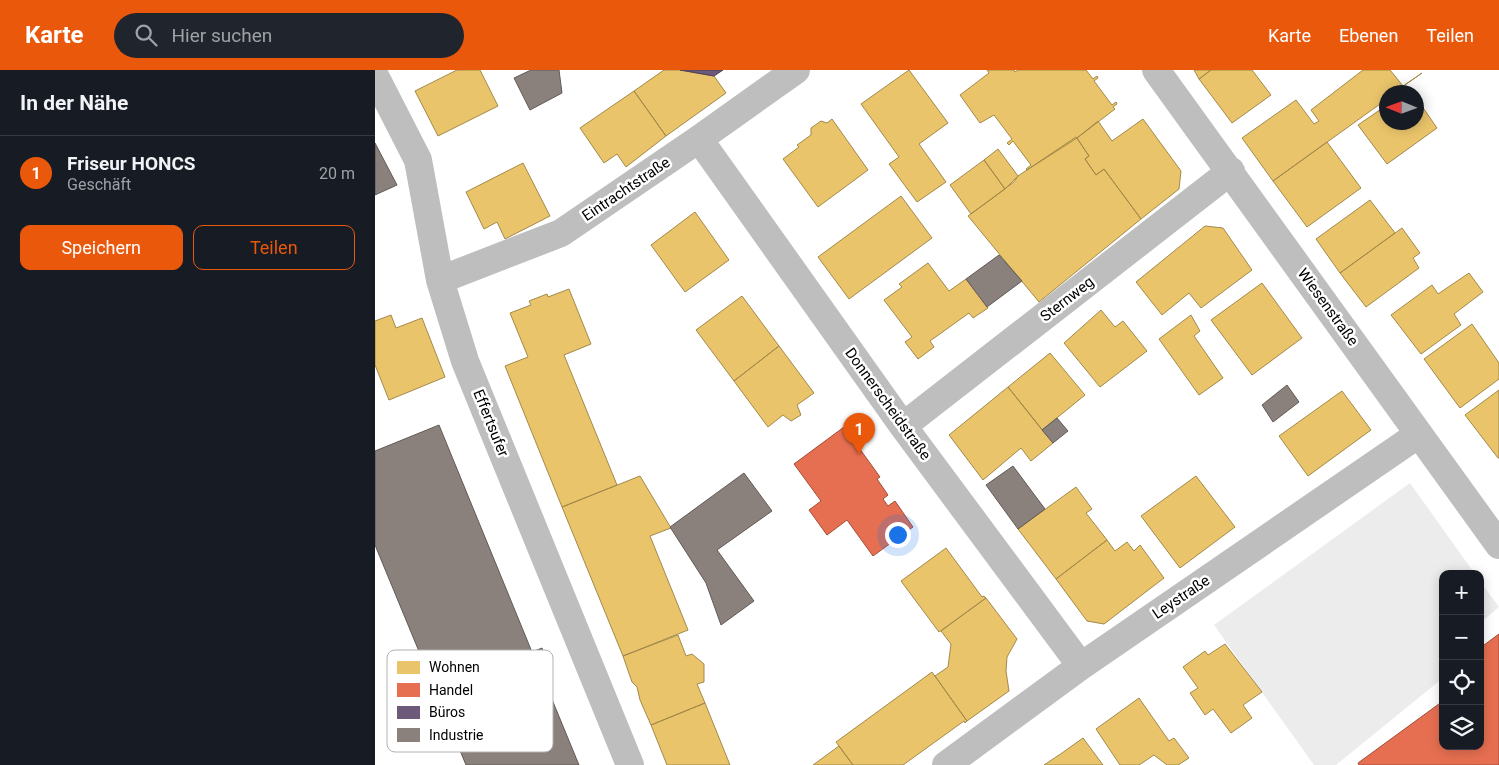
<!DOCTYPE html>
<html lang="de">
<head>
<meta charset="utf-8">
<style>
	:root { --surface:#171b24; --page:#20242c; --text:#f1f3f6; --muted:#9ea1a6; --line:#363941; --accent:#ea580c }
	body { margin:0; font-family:Roboto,sans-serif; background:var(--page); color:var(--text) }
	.controls { position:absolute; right:15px; bottom:15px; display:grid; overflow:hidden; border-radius:10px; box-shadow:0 2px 12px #0003 }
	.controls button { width:45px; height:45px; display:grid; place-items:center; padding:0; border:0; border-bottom:1px solid var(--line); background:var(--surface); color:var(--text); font:25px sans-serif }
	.compass { position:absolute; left:1004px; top:15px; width:45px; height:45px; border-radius:50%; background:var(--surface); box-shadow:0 2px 12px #0003; rotate:271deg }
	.you { position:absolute; left:522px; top:464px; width:18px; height:18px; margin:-12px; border:4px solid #fff; border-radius:50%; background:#1a73e8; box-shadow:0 0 0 8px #1a73e833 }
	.badge { display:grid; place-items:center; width:32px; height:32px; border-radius:50%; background:var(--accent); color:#fff; font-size:16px; font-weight:700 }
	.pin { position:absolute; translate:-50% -41px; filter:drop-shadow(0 1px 2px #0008) }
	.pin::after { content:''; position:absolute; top:26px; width:18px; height:15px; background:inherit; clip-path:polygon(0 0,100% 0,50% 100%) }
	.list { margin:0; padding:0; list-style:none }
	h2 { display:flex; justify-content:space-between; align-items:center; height:65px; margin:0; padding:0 20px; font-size:21px }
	h2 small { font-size:16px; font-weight:400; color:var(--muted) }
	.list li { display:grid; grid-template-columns:32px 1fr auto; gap:15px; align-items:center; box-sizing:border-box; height:75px; padding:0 20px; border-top:1px solid var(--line) }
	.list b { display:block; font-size:19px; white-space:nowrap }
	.list p { margin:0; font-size:16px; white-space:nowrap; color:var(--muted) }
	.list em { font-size:16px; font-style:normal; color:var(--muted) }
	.actions { display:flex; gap:10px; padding:15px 20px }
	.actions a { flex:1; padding:11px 0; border:1px solid var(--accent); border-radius:10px; text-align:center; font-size:18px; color:var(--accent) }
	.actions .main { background:var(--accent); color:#fff }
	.icon { flex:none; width:28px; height:28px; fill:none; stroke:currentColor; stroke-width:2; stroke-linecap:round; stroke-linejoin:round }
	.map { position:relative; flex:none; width:1124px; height:695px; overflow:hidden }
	header { display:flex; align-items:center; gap:30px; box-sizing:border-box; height:70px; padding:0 25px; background:var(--accent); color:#fff }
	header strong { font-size:24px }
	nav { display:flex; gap:28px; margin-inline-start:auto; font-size:18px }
	.search { width:350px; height:45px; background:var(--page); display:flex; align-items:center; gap:12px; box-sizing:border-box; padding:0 18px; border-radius:28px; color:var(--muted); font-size:19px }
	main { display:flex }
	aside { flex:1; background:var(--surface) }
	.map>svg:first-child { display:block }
	.green { fill:#ececec }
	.homes { fill:#e9c46a; stroke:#a3894a }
	.shops { fill:#e76f51; stroke:#a24e39 }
	.offices { fill:#6d597a; stroke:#4c3e55 }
	.industry { fill:#8a817c; stroke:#615a57 }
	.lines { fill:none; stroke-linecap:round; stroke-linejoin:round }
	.street { stroke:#bebebe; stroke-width:28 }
	.labels { text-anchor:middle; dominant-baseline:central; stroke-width:5; stroke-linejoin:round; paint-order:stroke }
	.street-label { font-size:15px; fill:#000; stroke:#fff }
	.key { fill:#fff; stroke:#b2b2b2; stroke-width:1 }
	.key-label { font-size:14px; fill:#000 }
</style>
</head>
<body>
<header>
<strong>Karte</strong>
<div class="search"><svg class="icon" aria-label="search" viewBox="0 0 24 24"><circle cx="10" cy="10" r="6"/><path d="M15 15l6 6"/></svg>Hier suchen</div>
<nav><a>Karte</a><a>Ebenen</a><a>Teilen</a></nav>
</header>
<main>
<aside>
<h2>In der Nähe<small></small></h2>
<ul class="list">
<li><span class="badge">1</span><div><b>Friseur HONCS</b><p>Geschäft</p></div><em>20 m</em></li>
</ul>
<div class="actions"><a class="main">Speichern</a><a>Teilen</a></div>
</aside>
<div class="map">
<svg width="1124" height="695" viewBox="0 0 1124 695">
	<rect width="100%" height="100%" fill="#fff"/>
	<path class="green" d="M1035,413l65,91h-32v104l-107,87h-22l-100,-140z
		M1105,511l19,26 -19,16z"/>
	<path class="homes" d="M82,0h23l18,36 -60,30 -23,-45z
		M289,0h16l34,6 12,17 -60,43 -32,-45z
		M534,0l39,53 -29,21 27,38 -29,20 -28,-38 10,-7 -38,-53z
		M612,0h27l1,2 3,-2h68l7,9 4,-3 1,2 -4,3 18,24 4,-3 1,2 -4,3 2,2 -38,29 -50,32 -1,-1 5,-4 -18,-24 -4,4 -2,-2 5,-4 -18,-24 -14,8 -20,-28 29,-22z
		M819,0h17l-12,9z
		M836,0h41l19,25 -39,28 -33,-44z
		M988,0h27l13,16 19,-13 -27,19h-8v7l-114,82 -31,-43 54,-38 18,24 5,-3 -8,-11z
		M259,21l32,45 -40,31 -9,-13 -13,9 -24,-35z
		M1042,29l20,29 -50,36 -29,-39 29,-20v17h30z
		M457,49l36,51 -50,37 -35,-48 16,-12 -2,-2 14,-10v-7l10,-7 6,2z
		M768,49l38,52 -2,18 -38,30 -37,-50 -8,6 -11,-16 4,-3 -12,-18 21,-17 14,20z
		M701,67l13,19 -4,3 11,16 8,-6 37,50 -102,83 -71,-86 46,-34 4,-6z
		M952,72l34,46 -54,39 -34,-46z
		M623,79l20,27 -13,13 -21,-29z
		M609,90l21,29 -34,25 -21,-29z
		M148,93l27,53 -45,23 -8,-17 -13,7 -18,-37z
		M526,126l31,42 -83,61 -31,-42z
		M995,130l25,33 -55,40 -24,-34z
		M320,142l34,48 -44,32 -34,-47z
		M830,156l18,2 29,42 -51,38 -12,-15 -27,22 -26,-33z
		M1027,158l18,25 -7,5 6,10 -53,39 -26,-34z
		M553,193l21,28 17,-12 22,29 -15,10 -4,-5 -39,28 4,6 -16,12 -13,-17 7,-5 -28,-37 18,-13 -3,-3z
		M1094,203l14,19 -29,22 7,11 -40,29 -30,-39 41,-30 6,9z
		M887,213l40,55 -50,37 -41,-55z
		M194,219l22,55 -27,11 53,130 -55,22 -57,-141 23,-9 -18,-44 21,-8 -2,-4 18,-7 1,3z
		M367,226l37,50 -45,35 -38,-51z
		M726,240l14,17 8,-6 24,30 -47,36 -36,-44z
		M16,245l5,13 26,-10 23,59 -56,23 -14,-35v-44z
		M816,245l9,16 -6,5 29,42 -24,17 -40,-56z
		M1097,254l27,39v16l-39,29 -36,-49z
		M404,276l35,47 -17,12 4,10 -10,6 -8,-6 -15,12 -34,-46z
		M675,283l35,42 -43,35 -34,-43z
		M633,317l45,56 -22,18 -10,-13 -38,32 -34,-45z
		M1124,320v68h-1l-33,-43z
		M967,321l29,39 -63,46 -29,-40z
		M265,406l31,52 -21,8 38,94 -65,26 -61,-149z
		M821,406l39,51 -55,41 -39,-52z
		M701,417l16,22 -6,4 21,27 -51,39 -38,-50z
		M732,470l8,11 12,-9 7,9 6,-6 24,33 -60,46 -17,-3 -31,-42z
		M571,478l36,49 2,-1 2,2 -47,34 -38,-51z
		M611,528l31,41 -10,18 -1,14 3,20 -42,30 -32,-45 13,-9 3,-23 -10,-13z
		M303,565l8,21 6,-2 12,10v18l-7,2 8,19 -54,22 -11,-25 -3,-13 -5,-5 -9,-26z
		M850,574l37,48 -19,13 9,13 -21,15 -18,-24 -8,6 -15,-22 8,-5 -15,-21 22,-16 3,4z
		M557,602l35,49 -2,2 -1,-2 -61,44h-50l-17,-23z
		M764,628l30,43 5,-3 15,20 -11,7h-11l-13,-10 -15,10h-19l-24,-36z
		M330,633l25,62h-63l-16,-40z
		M708,668l20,27h-59l18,-12z
		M464,676l14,19h-40z"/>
	<path class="shops" d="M469,357l36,50 -3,2 11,16 -5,4 5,7 7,-5 18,26 -40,29 -26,-36 -20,15 -18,-25 12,-9 -27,-37z
		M1124,564v131h-140l-1,-2 85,-62v45h37v-73l4,-4 -4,-5v-16z"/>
	<path class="offices" d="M305,0h43l-9,6z"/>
	<path class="industry" d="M156,0h28l3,23 -32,17 -16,-32z
		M0,73l22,42 -22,10z
		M624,185l23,26 -35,26 -21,-28z
		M912,315l12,17 -26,20 -11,-17z
		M682,348l11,13 -15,12 -11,-13z
		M64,355l93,227 10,-4 4,11 -9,4 42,102h-113l-91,-220v-94z
		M638,396l32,43 -27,20 -32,-44z
		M369,403l28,38 -55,39 37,51 -33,24 -15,-42 -36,-56z"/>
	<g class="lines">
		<path class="street" d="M781,0l343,475
			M0,6l43,84 22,120 25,81 165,404
			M324,69l204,287 178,240
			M65,210l121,-47 138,-94 97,-69
			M528,356l328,-255
			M571,695l135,-99 338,-232"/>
	</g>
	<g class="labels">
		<g class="street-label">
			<text transform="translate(251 119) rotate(-34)">Eintrachtstraße</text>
			<text transform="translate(692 229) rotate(-38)">Sternweg</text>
			<text transform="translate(953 237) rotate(54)">Wiesenstraße</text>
			<text transform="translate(513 334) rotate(54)">Donnerscheidstraße</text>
			<text transform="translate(116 353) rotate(68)">Effertsufer</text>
			<text transform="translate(806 527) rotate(-34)">Leystraße</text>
		</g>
	</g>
	<rect x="12" y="580" width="166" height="102" rx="8" class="key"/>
	<rect x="22" y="591" width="23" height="13" fill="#e9c46a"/>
	<rect x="22" y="613" width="23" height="14" fill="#e76f51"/>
	<rect x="22" y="636" width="23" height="13" fill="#6d597a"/>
	<rect x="22" y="658" width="23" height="14" fill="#8a817c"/>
	<g class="key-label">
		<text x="54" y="602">Wohnen</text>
		<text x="54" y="625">Handel</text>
		<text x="54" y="647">Büros</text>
		<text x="54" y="670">Industrie</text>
	</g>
</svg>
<div class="controls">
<button>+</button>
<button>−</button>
<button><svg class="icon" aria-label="locate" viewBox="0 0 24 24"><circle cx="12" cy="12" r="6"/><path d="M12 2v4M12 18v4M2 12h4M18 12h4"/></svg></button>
<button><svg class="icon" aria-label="layers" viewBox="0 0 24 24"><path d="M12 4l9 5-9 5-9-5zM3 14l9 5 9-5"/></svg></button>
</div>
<svg class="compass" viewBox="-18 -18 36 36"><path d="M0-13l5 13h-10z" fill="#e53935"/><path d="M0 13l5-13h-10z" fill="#9ea1a6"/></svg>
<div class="you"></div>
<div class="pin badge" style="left:484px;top:384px">1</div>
</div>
</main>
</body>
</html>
